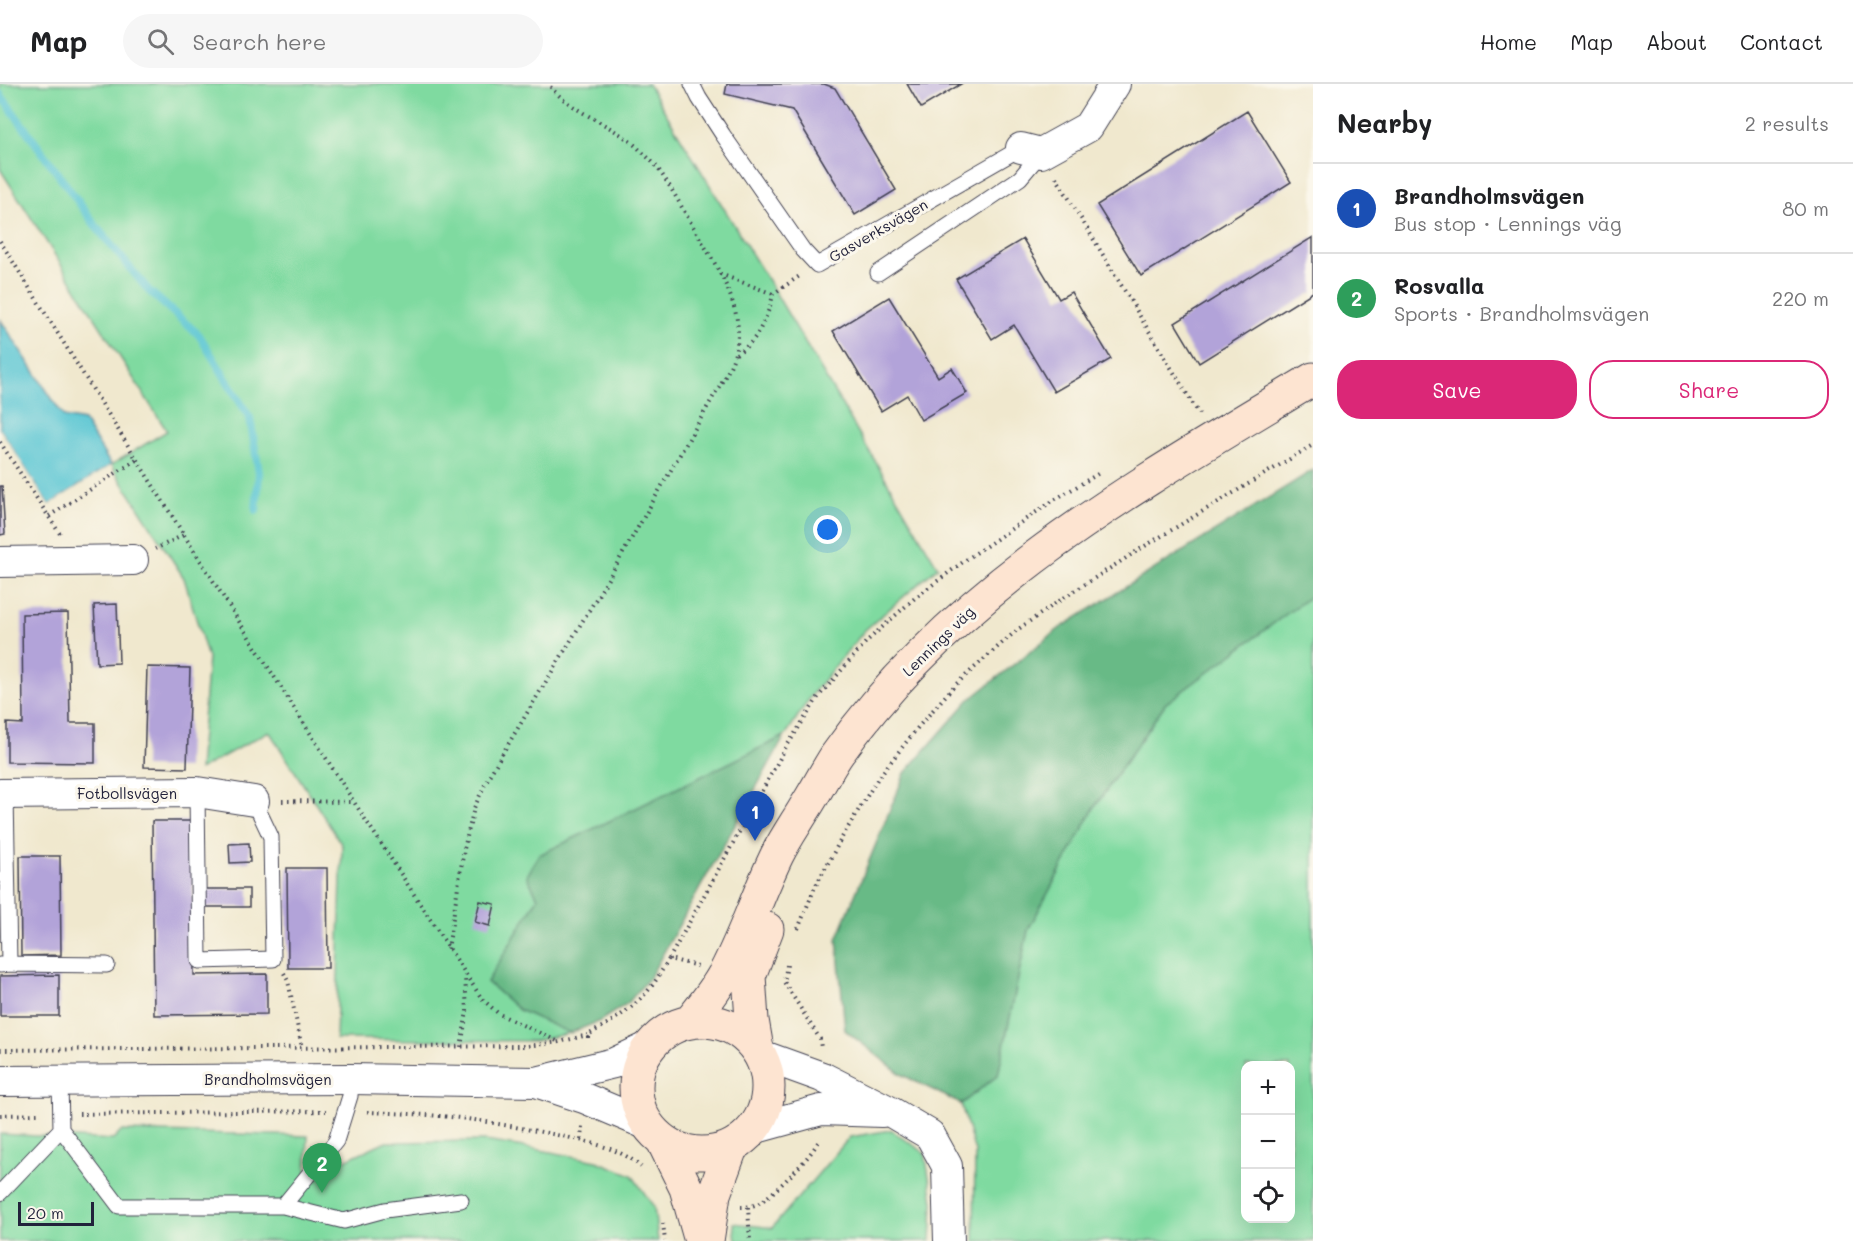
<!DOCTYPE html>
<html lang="en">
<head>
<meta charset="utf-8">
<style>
	:root { --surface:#fff; --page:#f6f6f6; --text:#202124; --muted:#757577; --line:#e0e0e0; --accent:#db2777 }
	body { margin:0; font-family:Mali,sans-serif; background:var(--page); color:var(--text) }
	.controls { position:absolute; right:18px; bottom:18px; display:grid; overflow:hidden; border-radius:12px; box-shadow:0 6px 24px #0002 }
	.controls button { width:54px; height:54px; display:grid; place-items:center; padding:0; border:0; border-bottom:2px solid var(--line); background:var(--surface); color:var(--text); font:30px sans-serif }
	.scale { position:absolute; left:18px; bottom:15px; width:76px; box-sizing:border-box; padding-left:6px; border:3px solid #22223b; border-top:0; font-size:16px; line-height:21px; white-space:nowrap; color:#22223b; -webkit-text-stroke:4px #fbf7ec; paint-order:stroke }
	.you { position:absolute; left:828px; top:446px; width:21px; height:21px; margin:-15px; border:4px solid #fff; border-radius:50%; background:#1a73e8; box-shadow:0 0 0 9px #1a73e833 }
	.badge { display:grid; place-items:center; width:39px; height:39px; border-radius:50%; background:var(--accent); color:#fff; font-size:20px; font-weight:700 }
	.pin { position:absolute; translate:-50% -50px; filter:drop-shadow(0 2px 3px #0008) }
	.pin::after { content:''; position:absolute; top:32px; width:21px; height:18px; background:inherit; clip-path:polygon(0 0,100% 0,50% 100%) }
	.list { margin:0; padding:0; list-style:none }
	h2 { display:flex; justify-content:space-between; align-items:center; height:78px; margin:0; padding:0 24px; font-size:26px }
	h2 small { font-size:20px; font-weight:400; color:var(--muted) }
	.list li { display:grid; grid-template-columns:39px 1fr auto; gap:18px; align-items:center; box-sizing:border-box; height:90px; padding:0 24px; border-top:2px solid var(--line) }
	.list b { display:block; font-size:22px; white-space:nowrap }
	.list p { margin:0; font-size:20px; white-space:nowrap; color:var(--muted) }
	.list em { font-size:20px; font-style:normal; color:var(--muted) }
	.actions { display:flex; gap:12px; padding:18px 24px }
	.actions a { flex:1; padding:14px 0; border:2px solid var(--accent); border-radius:24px; text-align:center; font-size:21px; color:var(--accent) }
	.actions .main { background:var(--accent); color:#fff }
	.icon { flex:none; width:33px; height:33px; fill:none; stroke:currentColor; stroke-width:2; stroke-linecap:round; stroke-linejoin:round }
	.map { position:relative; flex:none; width:1313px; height:1157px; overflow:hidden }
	header { display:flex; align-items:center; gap:36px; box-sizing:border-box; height:84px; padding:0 30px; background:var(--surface); border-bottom:2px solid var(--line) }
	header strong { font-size:28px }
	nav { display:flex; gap:33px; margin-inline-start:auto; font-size:21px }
	.search { width:420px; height:54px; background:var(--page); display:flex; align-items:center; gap:15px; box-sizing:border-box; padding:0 21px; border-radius:33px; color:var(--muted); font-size:22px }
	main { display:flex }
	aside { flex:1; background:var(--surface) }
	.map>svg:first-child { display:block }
	.green { fill:#7fdaa0; stroke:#507e6e; stroke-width:1.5; fill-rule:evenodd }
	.forest { fill:#67ba86; stroke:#446e60; stroke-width:1.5 }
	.water { fill:#5ac6d3; stroke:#3e7487; stroke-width:1.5 }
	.pier { fill:#f0e8ce }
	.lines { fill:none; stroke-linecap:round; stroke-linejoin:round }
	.stream { stroke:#5ac6d3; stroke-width:8 }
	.building { fill:#b2a3d9 }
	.lane-casing { stroke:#414051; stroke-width:17 }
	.street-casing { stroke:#414051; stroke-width:32 }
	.secondary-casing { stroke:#414051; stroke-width:35 }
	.path { stroke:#414051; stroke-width:4; stroke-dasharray:1.5 4.5; stroke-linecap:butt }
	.lane { stroke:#fff; stroke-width:15 }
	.street { stroke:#fff; stroke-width:30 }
	.secondary { stroke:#fde4d1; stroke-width:33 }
	.labels { text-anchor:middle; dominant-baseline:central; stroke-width:6; stroke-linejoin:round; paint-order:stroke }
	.street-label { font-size:15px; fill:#22223b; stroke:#fbf7ec }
</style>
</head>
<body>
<header>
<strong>Map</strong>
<div class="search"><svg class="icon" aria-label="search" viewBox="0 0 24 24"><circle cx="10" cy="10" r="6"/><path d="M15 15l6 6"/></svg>Search here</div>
<nav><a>Home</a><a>Map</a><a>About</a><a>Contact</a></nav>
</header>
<main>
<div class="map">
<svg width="1313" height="1157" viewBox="0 0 1313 1157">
	<rect width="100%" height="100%" fill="#fbf7ec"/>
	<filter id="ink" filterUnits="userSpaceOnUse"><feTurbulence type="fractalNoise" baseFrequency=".0167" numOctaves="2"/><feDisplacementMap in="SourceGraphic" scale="12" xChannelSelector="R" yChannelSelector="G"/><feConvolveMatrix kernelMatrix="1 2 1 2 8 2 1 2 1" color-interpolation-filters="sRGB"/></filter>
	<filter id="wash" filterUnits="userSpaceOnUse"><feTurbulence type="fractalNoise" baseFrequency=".008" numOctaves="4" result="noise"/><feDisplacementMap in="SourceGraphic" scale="24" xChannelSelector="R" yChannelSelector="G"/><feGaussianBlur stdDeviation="1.35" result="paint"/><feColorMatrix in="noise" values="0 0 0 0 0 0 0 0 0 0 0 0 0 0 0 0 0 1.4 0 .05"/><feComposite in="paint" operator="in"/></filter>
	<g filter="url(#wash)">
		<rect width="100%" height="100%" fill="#f0e8ce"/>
		<path class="green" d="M0,0h648l124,203 166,280 -73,63 -52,63 -28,43 -246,119 -12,21 11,22 -51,84 32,28 51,23 -35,8 -199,-2 6,-194 -73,-114 -70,39 9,-112 -24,-80 -73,-113 56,-34 -167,-262z
			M1313,510v647h-339l1,-89 -14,-48 37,-29 30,-145 66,-122 71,-104zM1246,982h44v152h-44z
			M891,1046l34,23 8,49 -2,39h-195l-2,-18 38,5 78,-91z
			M122,1047l186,5 -2,42 78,-36 101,-1 45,7 67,13 35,14 22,32 4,34h-658v-107l113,6z"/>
		<path class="forest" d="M1313,386v124l-148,110 -71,104 -66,122 -30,145 -37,29 -60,-30 -56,-44 -8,-91 68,-166 64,-73 91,-72z
			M785,652l-135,241 -22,26 -28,18 -30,12 -51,-23 -32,-28 51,-84 -11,-22 12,-21z"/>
		<path class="water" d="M0,235l64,98 20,4 27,44 -62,40 -49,-76z"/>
		<path class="pier" d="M0,345l49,76 62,-40 2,3 -65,40 -48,-74z"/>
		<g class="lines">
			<path class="stream" d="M0,10l98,135 51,62 50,44 51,83 9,55 -3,37"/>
		</g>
		<g id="blocks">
			<path class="building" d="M727,0h97l11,4 61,102 -41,25 -63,-105 -67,-16z
				M907,0h54l-40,24z
				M1247,27l44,71 -150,94 -44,-71z
				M1313,153v55l-114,71 -24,-40z
				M1023,155l36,60 12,-7 40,67 -57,33 -40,-67 -22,14 -36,-60z
				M889,213l49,80 14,-9 15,25 -46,27 -14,-25 -26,16 -48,-80z
				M0,402h2l3,48 -5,1z
				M117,520l2,59 -22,1 -3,-59z
				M68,529l2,110h25v40l-88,-1v-39l16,1 -1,-110z
				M147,583l43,1 -3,100 -43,-1z
				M152,737h40l2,154 73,-1v40l-113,1z
				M249,759l1,19 -20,1 -1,-19z
				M20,772h40l1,99 -40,1z
				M287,784h40l1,100h-40z
				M201,805h48v18h-48z
				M480,817l15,3 -5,22 -15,-4z
				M59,891v41h-59v-40z"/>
		</g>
	</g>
	<g filter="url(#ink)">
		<use href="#blocks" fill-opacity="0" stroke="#414051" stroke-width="1.5"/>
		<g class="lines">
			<defs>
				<path id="lane" d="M692,0l7,14 24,37 80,115 14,15 204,-117
					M878,189l142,-95 21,-25
					M197,708l2,169 74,-2 -2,-122 -17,-36
					M9,880l98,1
					M0,881l9,-1 -3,-170
					M60,997l1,48 58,77h164l53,-65 14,-45 1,-17
					M0,1109l61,-64
					M283,1122l61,15 41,-11 76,-10"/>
				<path id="street" d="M1021,64l20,5 47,-26 27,-43
					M0,478l133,-2
					M0,710l197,-2 57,9
					M761,971l61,22 69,35 39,23 17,31 2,75
					M0,997l351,-2 185,3 78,-19 36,-17
					M536,998l48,16 64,27
					M756,1044l65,-18 61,2"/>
				<path id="secondary" d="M636 1003a66 66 0 1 1 132 0a66 66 0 1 1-132 0Z
					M690,938c13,-16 25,-31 35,-49 20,-38 33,-79 52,-118 8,-16 19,-32 28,-47 11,-17 20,-35 31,-52 120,-171 302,-271 477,-377
					M757,965l-5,-29 -3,-44 18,-47
					M663,1057l23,47 15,53
					M707,1157l7,-47 17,-46"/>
			</defs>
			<use href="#lane" class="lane-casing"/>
			<use href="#street" class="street-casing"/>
			<use href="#secondary" class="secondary-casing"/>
			<path class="path" d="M1056,93l143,237
				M0,157l184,294 -29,14
				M720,190l53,20
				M736,270c6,-4 12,-8 16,-13 9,-10 19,-34 21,-47l28,-19
				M0,358l60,92
				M49,432l89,-57
				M184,451l170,267 128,197 17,15 60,28
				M282,717l72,1
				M798,845l17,-42 26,-48 37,-61 41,-52 36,-41 62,-55 51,-35 77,-49 168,-101
				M448,865l16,-100 10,-41 15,-32 122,-202 116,-201c9,-18 13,-33 10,-53 -6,-36 -30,-68 -47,-99 -11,-18 -21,-38 -34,-55 -5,-6 -13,-13 -19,-19 -28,-25 -66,-34 -89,-63
				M669,875l116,-210 34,-53 48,-55 49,-44 51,-38 87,-59 47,-28
				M787,881l-3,17 36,57 1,10
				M284,889l4,8 14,67
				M588,954v-3c23,-13 47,-27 63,-48 7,-9 12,-19 18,-28l29,7
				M461,963l6,-36 -2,-35
				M0,966l527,-4 32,-4 29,-7
				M367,1028c24,1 48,2 73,4 37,3 75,11 112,18 28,6 69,13 89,33
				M79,1030l247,-3
				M0,1031l41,-1
				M581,1056l1,-14
				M741,1123c6,0 13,-1 18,-4 15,-9 54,-48 60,-63
				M748,1123l2,34
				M663,1139l2,18"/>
			<use href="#lane" class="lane"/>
			<use href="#street" class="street"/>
			<use href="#secondary" class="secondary"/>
		</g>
	</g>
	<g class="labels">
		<g class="street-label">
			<text transform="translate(878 146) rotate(-30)">Gasverksvägen</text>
			<text transform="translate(938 557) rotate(-44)">Lennings väg</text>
			<text x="127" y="709">Fotbollsvägen</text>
			<text x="268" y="995">Brandholmsvägen</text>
		</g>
	</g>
</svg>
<div class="controls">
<button>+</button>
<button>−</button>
<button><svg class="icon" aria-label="locate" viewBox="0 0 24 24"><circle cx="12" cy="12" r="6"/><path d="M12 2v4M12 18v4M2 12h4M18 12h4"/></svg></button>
</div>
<div class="scale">20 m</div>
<div class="you"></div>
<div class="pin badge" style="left:755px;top:757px;background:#1a4fb4">1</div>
<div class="pin badge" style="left:322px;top:1109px;background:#2e9e5b">2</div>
</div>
<aside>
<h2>Nearby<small>2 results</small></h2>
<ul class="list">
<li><span class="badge" style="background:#1a4fb4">1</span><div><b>Brandholmsvägen</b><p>Bus stop · Lennings väg</p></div><em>80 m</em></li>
<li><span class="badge" style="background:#2e9e5b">2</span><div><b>Rosvalla</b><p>Sports · Brandholmsvägen</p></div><em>220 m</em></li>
</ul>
<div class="actions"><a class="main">Save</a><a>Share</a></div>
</aside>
</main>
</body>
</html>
